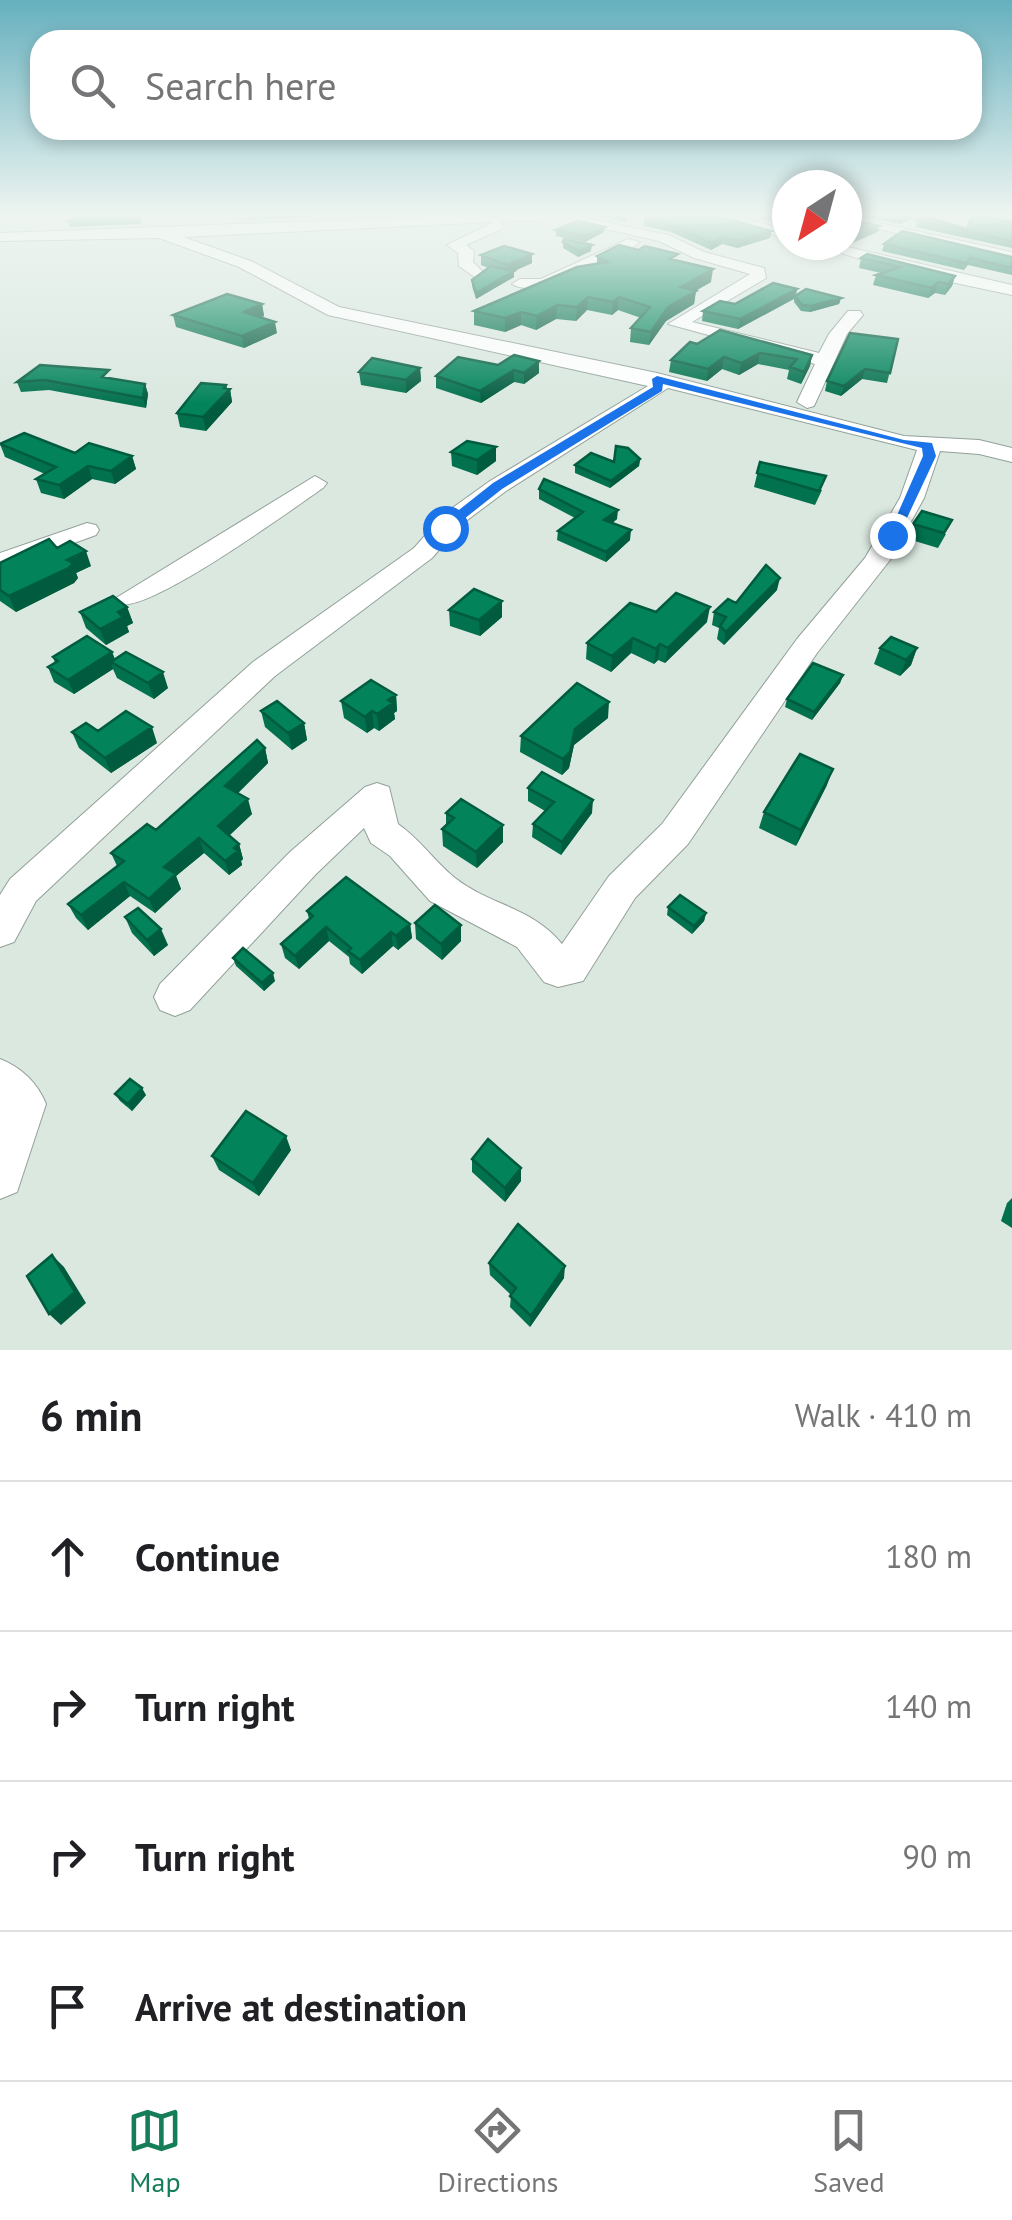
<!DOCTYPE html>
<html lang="en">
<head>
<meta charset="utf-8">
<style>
	:root { --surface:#fff; --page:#f2f2f2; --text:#202124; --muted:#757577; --line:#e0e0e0; --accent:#157e58 }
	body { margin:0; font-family:"PT Sans",sans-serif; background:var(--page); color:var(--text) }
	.compass { position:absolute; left:772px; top:170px; width:90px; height:90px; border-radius:50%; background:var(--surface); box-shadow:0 5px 15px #0003; rotate:216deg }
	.stop { position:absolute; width:30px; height:30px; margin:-22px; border:8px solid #1a73e8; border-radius:50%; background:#fff }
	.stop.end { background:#1a73e8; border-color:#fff; box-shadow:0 2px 10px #0008 }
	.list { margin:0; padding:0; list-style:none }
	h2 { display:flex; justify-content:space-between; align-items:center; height:130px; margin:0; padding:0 40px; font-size:42px }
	h2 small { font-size:32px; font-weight:400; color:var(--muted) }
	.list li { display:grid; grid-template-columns:65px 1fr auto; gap:30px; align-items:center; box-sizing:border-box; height:150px; padding:0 40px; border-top:2px solid var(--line) }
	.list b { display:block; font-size:38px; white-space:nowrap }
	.list em { font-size:32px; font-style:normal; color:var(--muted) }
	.icon { flex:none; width:55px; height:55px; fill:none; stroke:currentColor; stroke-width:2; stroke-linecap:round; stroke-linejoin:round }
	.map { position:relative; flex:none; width:1012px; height:1350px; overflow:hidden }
	.search { position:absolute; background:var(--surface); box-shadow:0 5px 15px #0003; left:30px; right:30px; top:30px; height:110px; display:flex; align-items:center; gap:25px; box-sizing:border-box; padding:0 35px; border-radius:30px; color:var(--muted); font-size:38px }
	.sheet { height:730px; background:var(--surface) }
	nav { display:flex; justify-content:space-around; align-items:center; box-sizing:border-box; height:140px; border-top:2px solid var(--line); background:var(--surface); font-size:28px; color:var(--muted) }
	nav a { display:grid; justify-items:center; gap:5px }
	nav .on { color:var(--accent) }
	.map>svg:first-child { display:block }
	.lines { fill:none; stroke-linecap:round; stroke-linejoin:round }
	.minor-casing { stroke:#92a099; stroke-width:2 }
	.minor { fill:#fff; fill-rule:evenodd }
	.wall { fill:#02714d }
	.shaded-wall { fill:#015c3f }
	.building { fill:#02835a; stroke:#015c3f; stroke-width:2.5 }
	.route { fill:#1a73e8 }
</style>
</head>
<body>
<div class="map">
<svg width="1012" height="1350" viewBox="0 0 1012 1350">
	<rect width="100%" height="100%" fill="#dae8e0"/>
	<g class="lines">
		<defs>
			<path id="minor" d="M451,216h97l-7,4 -42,2 5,4 -2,3 -36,16 8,6 -1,11 11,11 -8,5 -17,-12 -1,-13 -11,-8 47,-23 -311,15 68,24 88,46 318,66 247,63 75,4 33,8v14l-33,-8 -39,-3 -16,47 -34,62 -73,93 -129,191 -53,54 -52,83 -25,6 -14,-5 -27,-35 -87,-46 -40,-45 -19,-13 -7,-15 -48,46 -126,136 -15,6 -15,-6 -6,-13 6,-13 130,-132 75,-65 12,-4 12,4 9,37c22,15 36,37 57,54 36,28 77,29 107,66l47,-68 53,-52 135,-185 68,-81 35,-60 17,-48 -249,-62 -162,103 -44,33 -30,34 -157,118 -239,225 -22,41 -14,5v-52l10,-16 243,-217 161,-114 30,-34 46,-33 158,-95 -320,-71 -89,-48 -80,-29 -159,3v-8z
				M575,216l94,19 35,17 60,16 2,10 -74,44 127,31 10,-19 19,-23h12l3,4 -16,19 -33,72 -7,2 -10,-6 18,-38 -147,-40 82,-50 -56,-16 -35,-17 -84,-19z
				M713,216h23l51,14v9z
				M847,216l165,36v10l-165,-41z
				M628,239l12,3c-22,18 -103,59 -128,42l8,-5h21z
				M815,245h24l173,40v10l-113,-24z
				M315,476l12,7 -4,5c-32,22 -172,124 -203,116l-4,-6z
				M87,523l9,2 3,5 -3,5 -96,35v-17z
				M0,1059c22,9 37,23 46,45l-29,88 -17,7z"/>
		</defs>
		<use href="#minor" class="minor-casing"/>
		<use href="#minor" class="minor"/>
	</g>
	<path class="wall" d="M142,216l-1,8 -71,3 -1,-6z
		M247,216h81l-81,4z
		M598,216h29l-1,6h-1z
		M756,216h31v10l-31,-9z
		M860,216h53l-1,3 -12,5z
		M644,219l127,12 -1,7 -33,10 -15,-4 -11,6 -40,-18 -27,-6z
		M917,220l50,9 45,-7v26l-96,-21z
		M605,227l-1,5 -19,10 -29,-6v-6z
		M563,242l28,9 -13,6 -15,-9z
		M884,244l128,13v18l-44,-10 -4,5 -82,-19z
		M532,254v9l-18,8v6l-38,22 -4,-13v-6l16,-12 -7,-3v-10z
		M597,256l81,5 33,21 -15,8 -2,14 -28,17 -17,24 -19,-3 1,-14 10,-10 -23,-8 -6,5 -25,-5 -11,11 -20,-2 -20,11 -15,-5 -16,7 -31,-7v-14l123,-47z
		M861,258l94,18 -3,10 -7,9 -10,-2 -7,5 -55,-13 3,-10 5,-2 -22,-5z
		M797,289l-1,6 45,3 -2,6 -29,8 -9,-1 -7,-9v-3l-56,30 -36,-8 1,-10z
		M262,304l2,12 -3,1 16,16 -33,15 -68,-21 -3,-12z
		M898,339l-11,44 -25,-4 -21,17 -16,-5 2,-10z
		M690,342l122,13 -2,11 -9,18 -14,-5 2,-9 -31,-6 -19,11 -17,-6 -15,12 -38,-9 2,-12z
		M40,365l105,19 3,10 -2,14 -97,-18 -28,2 -4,-10z
		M498,365l41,8 -15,11 -10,-2 -33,21 -45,-15v-12z
		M420,368l1,13 -15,12 -45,-8 -2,-13z
		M226,385l1,3 3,1 2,13 -26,29 -26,-4 -3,-14z
		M0,444l75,9 57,3 4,13 -21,15 -23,-5 -28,20 -23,-6 -5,-14 9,-5 -40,-17z
		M496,447v14l-19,14 -25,-9 -1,-14z
		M640,459l-1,7 -29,22 -35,-15v-8z
		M760,462l62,28 -7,15 -61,-18z
		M539,489l78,30 -5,4 18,17 -24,22 -49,-22 1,-9 17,-13 -36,-19z
		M913,524l33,10 -8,14 -30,-9z
		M57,548l34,18 -15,7 2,5 -4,5 -58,29 -16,-11v-38z
		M777,590l-53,55 -7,-6 2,-11 -7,-3 2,-13 22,-9z
		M127,607l6,16 -6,3 2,6 -23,13 -20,-17 -6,-16z
		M449,610l53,7 -22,19 -30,-10z
		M656,612l51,10 -42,41 -7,-3 -4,4 -23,-11 -20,19 -25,-13 1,-16z
		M880,648h37l-6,17 -11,11 -26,-12z
		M112,652l3,7 53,29 -14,11 -37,-21 -4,-9 -39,25 -20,-12 -6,-15 7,-4 -2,-6z
		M843,675l-3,8 -28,37 -27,-13 2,-8z
		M396,695l1,16 -3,2 1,6 -16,12 -5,-3 -7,5 -23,-15 -3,-17z
		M261,711l43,12 3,17 -15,10 -27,-23z
		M608,718l-34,27 -5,23 -7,7 -42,-23 1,-16z
		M98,731l59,12 -46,30 -32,-25 -7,-16z
		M265,748l3,15 -30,30 14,21 -23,22 10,8 4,15 -2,2 1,4 -13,10 -25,-22 -28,23 5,13 -26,24 -25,-17 -42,34 -12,-12 -8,-14 49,-38 -6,-13 45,-23z
		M827,785l-31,61 -37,-18 5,-16z
		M528,788l64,25 -31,42 -29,-18 1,-13 12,-13 -17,-10z
		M446,813l57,29 -26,26 -34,-22 -1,-17 4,-4z
		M668,907l38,6 -2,8 -12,13 -25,-19z
		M307,911l103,13 2,14 -14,12 -5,-4 -31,28 -12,-10 -1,-7 -20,-16 -30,28 -14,-11 -4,-14 28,-25z
		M125,917l43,28 -14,11 -22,-23z
		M415,923l46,18 -19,19 -26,-21z
		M233,958l42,23 -11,10 -28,-25z
		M115,1094l31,1 -14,16 -12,-10z
		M291,1150l-32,46 -40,-26 -7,-14z
		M472,1159l49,9v13l-16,21 -33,-30z
		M1012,1198v30l-11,-7 6,-18z
		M489,1263l75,15 -34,49 -20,-20 1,-12 -21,-20z"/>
	<path class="shaded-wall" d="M904,216h9l-1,3 -12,5 1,-7z
		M879,226l-1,6 -28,12 2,-7z
		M605,227l-1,5 -19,10 1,-6z
		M771,231l-1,7 -33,10 1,-7z
		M723,237l-1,7 -11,6 1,-7z
		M592,245l-1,6 -13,6 1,-6z
		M532,254v9l-18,8v6l-38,22v-6l31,-18v-10z
		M713,269l-2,13 -31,18 1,-13z
		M955,276l-3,10 -7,9 3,-11z
		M938,282l-3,11 -7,5 4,-10z
		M797,289l-2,9 -57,31 2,-10z
		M696,291l-2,13 -28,17 -17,24 2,-13 17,-25z
		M588,297l-1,13 -11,11 1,-14z
		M619,297l-1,13 -6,5 1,-13z
		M841,298l-2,6 -29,8 1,-6z
		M262,304l2,12 -18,7 -2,-11z
		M557,305l-1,14 -20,11 1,-14z
		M521,312v13l-16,7v-14z
		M275,322l2,11 -33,15 -2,-12z
		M760,353l-2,11 -19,11 2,-12z
		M812,355l-2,11 -9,18 3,-12z
		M724,357l-2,12 -15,12 1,-12z
		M539,361v12l-15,11v-11z
		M420,368l1,13 -15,12v-13z
		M865,369l-3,10 -21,17 3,-10z
		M514,370v12l-33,21 -1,-12z
		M145,384l3,10 -2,14 -3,-10z
		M226,385l1,6 3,-2 2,13 -26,29 -3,-14z
		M496,447v14l-19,14v-15z
		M132,456l4,13 -21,15 -4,-13z
		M640,459l-1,7 -29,22 1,-7z
		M88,466l4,13 -28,20 -5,-14z
		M618,510l-1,9 -13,11v-10z
		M631,530l-1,10 -24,22v-10z
		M86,551l5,15 -15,7 2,5 -4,5 -58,29 -7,-16z
		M780,578l-3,12 -53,55 2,-13z
		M502,601v16l-22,19 -1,-16z
		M127,607l6,16 -6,3 2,6 -23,13 -6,-16 18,-17z
		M710,607l-3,15 -42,41 3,-15z
		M633,638l-2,15 -20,19 1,-16z
		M660,644l-2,16 -4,4 2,-15z
		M917,648l-6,17 -11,11 6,-16z
		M112,652l5,14 -6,-4 2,7 -39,25 -6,-14z
		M163,672l5,16 -14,11 -6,-16z
		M843,675l-3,8 -28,37 2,-8z
		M396,695l1,16 -3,2 1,6 -16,12 -2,-17 11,-14z
		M609,702l-1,16 -34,27 -5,23 -7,7 1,-16 12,-30z
		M372,711l2,17 -7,5 -2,-16z
		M304,723l3,17 -15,10 -4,-17z
		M152,727l5,16 -46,30 -6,-15z
		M265,748l3,15 -38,38 -5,-15z
		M833,769l-6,16 -31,61 5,-16z
		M248,799l4,15 -29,27 -5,-15z
		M593,800l-1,13 -31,42 1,-13z
		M503,825v17l-26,26 -1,-16z
		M199,838l5,15 -28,23 5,13 -26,24 -6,-14 15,-32z
		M239,844l4,15 -2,2 1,4 -13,10 -4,-14z
		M124,882l6,14 -42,34 -7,-15z
		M706,913l-2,8 -12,13 2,-8z
		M410,924l2,14 -14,12 -2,-14z
		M461,925v16l-19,19 -1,-16z
		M326,927l3,14 -30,28 -4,-13z
		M161,929l7,16 -14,11 -7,-16z
		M391,932l2,14 -31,28 -2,-14z
		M273,973l2,8 -11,10 -2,-8z
		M142,1088l4,7 -14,16 -4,-7z
		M286,1136l5,14 -32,46 -6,-13z
		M521,1168v13l-16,21v-14z
		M52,1255l12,12 22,36 -25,22 -12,-11z
		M565,1266l-1,12 -34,49 1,-11z"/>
	<path class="building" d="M74,216h66v2l-71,3z
		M662,216l38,1 17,-1 54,15 -33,10 -15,-4 -11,6 -41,-18 -27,-6z
		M847,216l1,2 31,8 -27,11 -5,-1z
		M924,216l43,13 5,-13h9l31,6v19l-95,-21z
		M577,221l28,6 -19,9 -30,-6z
		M902,231l110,26v11l-42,-10 -4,5 -82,-19z
		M564,239l28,6 -13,6 -16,-9z
		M619,245l19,5 7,-4 33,8 -8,5 43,10 -32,18 15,4 -28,16 -17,25 -20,-4 19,-21 -31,-10 -6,5 -25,-5 -11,10 -20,-2 -20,11 -16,-4 -16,6 -31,-7 103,-44 30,-5 -10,-6z
		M504,246l28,8 -25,11 -26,-10z
		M867,254l88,22 -7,8 -10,-2 -6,6 -56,-13 25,-8 -40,-9z
		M491,266l23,5 -38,22 -4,-13z
		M773,283l24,6 -57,30 -37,-8 17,-10 15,3z
		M806,289l35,9 -30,8 -9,-1 -7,-9z
		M227,294l35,10 -18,8 31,10 -33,14 -69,-21z
		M720,330l92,25 -8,17 -14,-5 7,-8 -37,-6 -19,10 -17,-6 -16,12 -37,-9 19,-18 7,2z
		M850,333l48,6 -8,34 -25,-4 -21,17 -17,-5z
		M514,355l25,6 -15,12 -10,-3 -34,21 -44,-15 22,-19 40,8z
		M372,358l48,10 -14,12 -47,-8z
		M40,365l69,5 -7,7 43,7 -2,14 -98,-18 -28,2z
		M201,383l25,2 -2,3 6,1 -27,28 -26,-4z
		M24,433l51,20 14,-10 43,13 -21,15 -23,-5 -29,19 -23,-6 20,-12 -56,-23z
		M467,441l29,6 -19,13 -26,-8z
		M616,446l12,2 12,11 -29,22 -36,-16 16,-12 23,9z
		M760,462l66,14 -7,15 -62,-18z
		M544,479l74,31 -14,10 27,10 -25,22 -48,-21 25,-19 -44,-23z
		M922,511l30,9 -8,13 -31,-9z
		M49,539l8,9 13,-7 16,10 -19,9 6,3 -4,5 -60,28 -9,-6v-27z
		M766,565l14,13 -54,54 -6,-6 6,-9 -12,-5 14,-13 8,4z
		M474,589l28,12 -23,19 -30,-10z
		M676,593l34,14 -42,41 -8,-4 -4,5 -23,-11 -21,18 -25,-13 43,-40 26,9z
		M113,596l14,11 -9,5 5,5 -23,12 -20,-17z
		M87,636l25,16 -44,28 -20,-13 10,-6 -5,-4z
		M891,637l26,11 -11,12 -26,-12z
		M126,652l37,20 -15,11 -37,-21z
		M813,663l30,12 -29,37 -27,-13z
		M371,680l25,15 -8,5 5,3 -16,11 -5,-3 -7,6 -24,-16z
		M577,683l32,19 -34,27 -5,23 -7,7 -42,-23z
		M277,701l27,22 -16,10 -27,-22z
		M126,711l26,16 -47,31 -33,-26 14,-9 12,8z
		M257,740l8,8 -40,38 23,13 -30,27 21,18 -5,4 4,3 -13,10 -26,-23 -35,29 12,7 -27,25 -25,-17 -43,33 -13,-11 56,-43 -13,-8 36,-29 9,6z
		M800,754l33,15 -32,61 -37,-18z
		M542,772l51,28 -31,42 -29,-18 21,-22 -26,-14z
		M461,799l42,26 -27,27 -34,-23 12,-11 -8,-5z
		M346,877l64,47 -14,12 -5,-4 -31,28 -12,-9 3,-3 -25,-21 -31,29 -14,-12 32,-28 -6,-5z
		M680,895l26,18 -12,13 -26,-19z
		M435,905l26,20 -20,19 -26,-21z
		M138,908l23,21 -14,11 -22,-23z
		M243,948l30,25 -11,10 -29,-25z
		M130,1079l12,9 -14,16 -13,-10z
		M246,1111l40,25 -33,47 -41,-27z
		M488,1139l33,29 -16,20 -33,-29z
		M518,1224l47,42 -34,50 -21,-20 6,-8 -27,-25z
		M52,1255l23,37 -26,22 -22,-38z"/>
	<linearGradient id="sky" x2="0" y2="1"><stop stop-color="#66b0be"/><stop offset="0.53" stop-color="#eef5f1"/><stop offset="1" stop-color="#eef5f1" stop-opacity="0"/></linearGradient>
	<rect width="1012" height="405" fill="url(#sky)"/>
	<path class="route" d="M657,376l247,64 28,3 4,13 -37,79 -12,3 36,-82 -1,-8 -259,-64 -1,7 -160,98 -52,41h-10v-5l53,-42 160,-96 -1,-8z"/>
</svg>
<svg class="compass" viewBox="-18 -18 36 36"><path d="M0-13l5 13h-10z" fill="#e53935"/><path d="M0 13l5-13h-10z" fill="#757577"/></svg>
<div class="stop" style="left:445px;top:528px"></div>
<div class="stop end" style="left:892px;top:535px"></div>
<div class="search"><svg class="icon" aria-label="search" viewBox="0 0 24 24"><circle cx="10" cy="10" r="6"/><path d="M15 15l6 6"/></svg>Search here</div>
</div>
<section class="sheet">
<h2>6 min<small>Walk · 410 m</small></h2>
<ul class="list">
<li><svg class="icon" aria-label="ahead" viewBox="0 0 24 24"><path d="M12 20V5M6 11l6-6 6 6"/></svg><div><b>Continue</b></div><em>180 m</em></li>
<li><svg class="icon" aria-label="right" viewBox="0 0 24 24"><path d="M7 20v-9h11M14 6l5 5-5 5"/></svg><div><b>Turn right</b></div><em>140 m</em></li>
<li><svg class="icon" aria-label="right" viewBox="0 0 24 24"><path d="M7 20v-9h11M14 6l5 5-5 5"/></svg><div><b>Turn right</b></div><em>90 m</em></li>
<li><svg class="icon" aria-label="arrive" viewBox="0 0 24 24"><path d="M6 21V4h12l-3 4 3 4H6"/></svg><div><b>Arrive at destination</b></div></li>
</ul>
</section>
<nav>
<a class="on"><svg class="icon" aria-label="map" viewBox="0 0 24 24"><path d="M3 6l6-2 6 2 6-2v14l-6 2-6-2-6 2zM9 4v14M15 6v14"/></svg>Map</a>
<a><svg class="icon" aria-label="directions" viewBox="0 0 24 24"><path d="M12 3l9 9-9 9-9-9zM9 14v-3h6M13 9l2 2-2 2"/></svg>Directions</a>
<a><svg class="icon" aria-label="saved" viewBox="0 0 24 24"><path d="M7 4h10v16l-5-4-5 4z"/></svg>Saved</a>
</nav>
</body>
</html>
